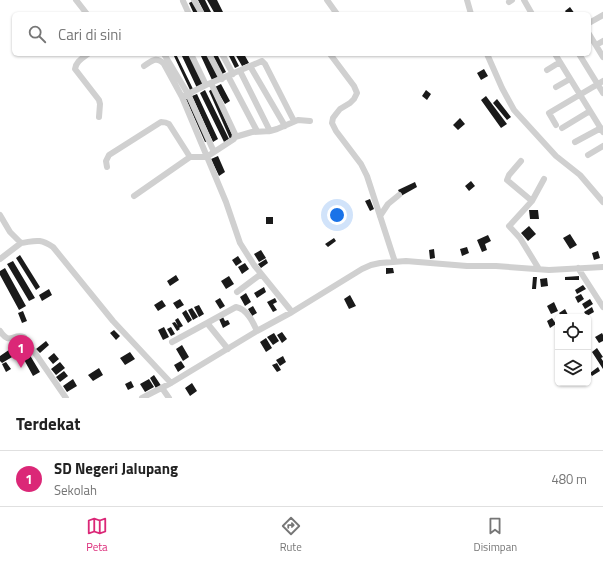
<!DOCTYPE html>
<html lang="id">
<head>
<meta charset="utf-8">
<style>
	:root { --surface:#fff; --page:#f6f6f6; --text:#222; --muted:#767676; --line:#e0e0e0; --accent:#db2777 }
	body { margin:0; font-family:"Titillium Web",sans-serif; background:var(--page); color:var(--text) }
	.controls { position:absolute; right:12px; bottom:12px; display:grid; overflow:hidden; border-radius:6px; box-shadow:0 1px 3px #0004 }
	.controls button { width:36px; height:36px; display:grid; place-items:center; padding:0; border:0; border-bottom:1px solid var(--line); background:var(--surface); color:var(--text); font:20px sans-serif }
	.you { position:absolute; left:337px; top:215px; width:14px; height:14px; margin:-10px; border:3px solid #fff; border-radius:50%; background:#1a73e8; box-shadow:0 0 0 6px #1a73e833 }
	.badge { display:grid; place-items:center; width:26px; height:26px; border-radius:50%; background:var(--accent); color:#fff; font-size:13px; font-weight:700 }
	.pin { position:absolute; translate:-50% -33px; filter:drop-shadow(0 1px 2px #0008) }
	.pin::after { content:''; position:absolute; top:21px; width:14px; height:12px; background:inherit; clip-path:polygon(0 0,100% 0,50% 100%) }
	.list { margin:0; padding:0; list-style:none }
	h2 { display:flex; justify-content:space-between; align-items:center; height:52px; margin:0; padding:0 16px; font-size:17px }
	h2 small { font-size:13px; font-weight:400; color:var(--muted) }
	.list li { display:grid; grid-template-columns:26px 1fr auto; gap:12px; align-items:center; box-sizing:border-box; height:56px; padding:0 16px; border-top:1px solid var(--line) }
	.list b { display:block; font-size:15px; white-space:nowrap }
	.list p { margin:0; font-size:13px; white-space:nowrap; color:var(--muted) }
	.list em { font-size:13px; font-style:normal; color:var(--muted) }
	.icon { flex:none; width:22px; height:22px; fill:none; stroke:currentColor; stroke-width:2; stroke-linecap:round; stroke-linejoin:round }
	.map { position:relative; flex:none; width:603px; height:398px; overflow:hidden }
	.search { position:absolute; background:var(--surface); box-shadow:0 1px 3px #0004; left:12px; right:12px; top:12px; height:44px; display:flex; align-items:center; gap:10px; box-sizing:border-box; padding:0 14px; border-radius:6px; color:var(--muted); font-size:15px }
	.sheet { height:108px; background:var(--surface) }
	nav { display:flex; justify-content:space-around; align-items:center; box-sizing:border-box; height:56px; border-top:1px solid var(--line); background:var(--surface); font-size:11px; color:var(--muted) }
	nav a { display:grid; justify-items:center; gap:2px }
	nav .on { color:var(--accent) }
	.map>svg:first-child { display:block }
	.building { fill:#1a1a1a }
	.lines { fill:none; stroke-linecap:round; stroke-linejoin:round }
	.minor { stroke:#d0d0d0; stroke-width:6 }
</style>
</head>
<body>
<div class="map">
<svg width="603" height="398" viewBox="0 0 603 398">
	<rect width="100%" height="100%" fill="#fff"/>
	<path class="building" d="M198,0h7l7,14h-7z
		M207,0h10l7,14h-9z
		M193,1l6,13h-5l-5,-11z
		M570,7l5,7h-8l-2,-3z
		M173,54h3l17,35 -3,1z
		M181,54h9l14,30 -7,4z
		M200,54h7l11,23 -6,3z
		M212,54h5l9,18 -4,2z
		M228,54h5l6,12 -4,2z
		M235,54h9l5,9 -7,3z
		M484,69l4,7 -7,4 -4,-7z
		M221,84l9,17 -5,3 -10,-17z
		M212,89l21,48 -3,2 -21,-48z
		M205,90l24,49 -5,3 -24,-49z
		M426,90l5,4 -4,6 -5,-4z
		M197,94l21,45 -5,3 -21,-46z
		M486,96l21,28 -6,4 -20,-28z
		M189,98l20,43 -4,1 -19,-43z
		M497,99l14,18 -4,3 -14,-17z
		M460,118l5,6 -7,6 -5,-5z
		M218,156l7,16 -6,4 -8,-17z
		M471,181l4,5 -6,5 -4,-5z
		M415,182l2,5 -16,9 -3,-6z
		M370,199l4,10 -4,2 -5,-10z
		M529,210h9l1,9h-9z
		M266,217h7v7h-7z
		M529,226l7,8 -8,7 -7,-8z
		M570,234l7,11 -7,4 -7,-11z
		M488,235l3,6 -6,3 2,6 -5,2 -5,-12z
		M334,238l2,3 -8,6 -3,-3z
		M467,247l2,6 -7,3 -2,-7z
		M434,249l1,9 -5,1 -1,-9z
		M261,250l5,8 -7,4 -5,-8z
		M598,251l2,7 -6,2 -2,-7z
		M20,255l20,32 -4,3 -20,-32z
		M238,256l4,6 -6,4 -4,-6z
		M266,259l2,4 -7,5 -3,-4z
		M13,261l22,37 -6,3 -22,-37z
		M245,263l4,6 -7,5 -4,-7z
		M5,268l21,38 -7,4 -19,-35v-4z
		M386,268h7l1,5 -8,1z
		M176,275l3,5 -9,6 -3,-5z
		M229,276l5,8 -8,5 -5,-8z
		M579,276v4h-14v-3z
		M533,277h4l-1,12h-4z
		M547,278l1,8 -7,1 -1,-8z
		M583,285l3,4 -9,5 -2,-4z
		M264,287l2,5 -9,6 -3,-5z
		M49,289l3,6 -10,6 -3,-6z
		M246,293l5,9 -6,4 -5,-9z
		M581,294l3,5 -6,4 -3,-6z
		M350,295l6,11 -7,3 -5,-10z
		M220,298l5,8 -5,3 -5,-8z
		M275,298l2,4 -4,2 4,6 -4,2 -6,-10z
		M180,299l4,6 -7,4 -4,-6z
		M590,299l3,5 -8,5 -3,-5z
		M162,300l4,6 -8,5 -4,-6z
		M554,302l4,9 -7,3 -4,-8z
		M199,305l5,9 -5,3 -5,-10z
		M253,306l4,7 -5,3 -4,-7z
		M592,307l2,5 -7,4 -3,-4z
		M192,308l6,9 -5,3 -5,-10z
		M565,309l3,6 -3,2h-3l-3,-4z
		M186,310l6,10 -4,3 -6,-10z
		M23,311l4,10 -5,2 -4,-10z
		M223,317l2,4 3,-1 2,4 -7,4 -4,-9z
		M178,318l5,8 -4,2 1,1 -3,2 -5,-8 3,-1 3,4 -3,-6z
		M552,318l4,6 -6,4 -3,-7z
		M164,327l5,10 -6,3 -5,-10z
		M171,327l4,7 -4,2 -4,-7z
		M114,330l6,6 -4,4 -6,-7z
		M282,332l5,7 -5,4 -5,-8z
		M274,333l5,8 -6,4 -6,-8z
		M602,333l1,2v6l-4,2 -4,-6z
		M266,338l6,10 -6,4 -6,-10z
		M46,341l3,4 -9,8 -4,-4z
		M19,343l5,7 -22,13 -2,-2v-5z
		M182,345l7,12 -6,4 -7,-12z
		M597,348l6,9 -2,1 2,3v8l-11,-17z
		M28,352l12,20 -7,4 -11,-20z
		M130,352l5,7 -10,6 -5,-7z
		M54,353l5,6 -6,5 -5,-6z
		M283,356l3,6 -6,4 -4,-6z
		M181,361l4,6 -7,5 -4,-7z
		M6,362l5,7 -5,3 -4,-8z
		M60,362l5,6 -9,7 -5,-6z
		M277,363l4,7 -4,2 -5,-7z
		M598,367l2,4 -8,5 -2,-3z
		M99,368l4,7 -10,6 -5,-6z
		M64,371l4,5 -8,6 -4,-5z
		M154,375l8,12 -5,3 -7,-12z
		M73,379l4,7 -10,6 -4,-6z
		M149,379l5,8 -9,5 -5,-8z
		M131,381l3,6 -6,3 -3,-6z
		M192,383l5,8 -7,5 -5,-8z"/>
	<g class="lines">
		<path class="minor" d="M76,0l11,14
			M194,0l8,14
			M327,0l10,14
			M467,0l4,14
			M524,0l8,14
			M183,1l6,13
			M509,2l3,-2
			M589,23l14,-8
			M589,34l14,23
			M596,45l7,-4
			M88,54c-5,4 -12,7 -13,15l24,31 1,4 -1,13
			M164,54l24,40 26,58
			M191,54l15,31
			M209,54l13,25
			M222,54l11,20
			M330,54l24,32 3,7 -3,6 -4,4 -10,6 -4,5 -3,4 -1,5 4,8 25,33 6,12 28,86
			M487,54l15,34 12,22 42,46 24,19 23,27
			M555,54l48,78
			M579,54l24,39
			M144,66c8,-5 12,-10 20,-2l18,33 44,105 14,41 14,22 38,47
			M250,66l35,60
			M547,70l13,-8
			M240,71l30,60
			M228,76l29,55
			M556,87l14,-8
			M182,97l24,-12 56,-24 3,3 29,57
			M556,125l-7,-12 54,-32
			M562,128l28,-17
			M235,137l17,-5 18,-1 7,-2 21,-9 12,1
			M575,142l26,-14
			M588,155l15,-9
			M521,161l-12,14 -2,5 25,21
			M107,167l-1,-6 3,-6 52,-33c3,0 5,0 8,2l21,33h17l1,-1 26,-17 1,-5 -24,-51
			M134,196l56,-39
			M0,215l10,17 11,11c15,-2 18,-5 32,4l60,74 58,62
			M380,216l8,-12 11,-9
			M0,259l21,-16
			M578,268l25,39
			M539,269l-19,-31 -11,-12 2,-2 21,-23 12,-22
			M237,292l24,-18
			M0,331c10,15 12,2 24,6l42,61
			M172,342l35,-19
			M228,349l-21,-26 29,-16c11,2 17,15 21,24
			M162,388l7,10
			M142,398l29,-15 86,-52 35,-19 70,-43 9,-4 9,-2 26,-2 61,5h29l53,4 54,-3"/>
	</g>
</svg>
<div class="controls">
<button><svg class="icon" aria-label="locate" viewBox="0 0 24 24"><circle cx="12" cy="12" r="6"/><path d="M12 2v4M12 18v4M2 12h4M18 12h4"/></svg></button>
<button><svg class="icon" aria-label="layers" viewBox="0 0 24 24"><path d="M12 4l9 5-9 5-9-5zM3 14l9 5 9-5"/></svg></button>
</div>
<div class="you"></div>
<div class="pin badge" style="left:21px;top:368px">1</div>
<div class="search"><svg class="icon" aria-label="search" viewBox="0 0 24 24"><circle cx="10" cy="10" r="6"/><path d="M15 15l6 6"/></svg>Cari di sini</div>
</div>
<section class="sheet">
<h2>Terdekat<small></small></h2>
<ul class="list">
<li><span class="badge">1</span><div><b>SD Negeri Jalupang</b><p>Sekolah</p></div><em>480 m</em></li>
</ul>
</section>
<nav>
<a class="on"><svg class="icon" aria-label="map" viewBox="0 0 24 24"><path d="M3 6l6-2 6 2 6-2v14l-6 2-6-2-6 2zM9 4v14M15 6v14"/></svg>Peta</a>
<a><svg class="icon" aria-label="directions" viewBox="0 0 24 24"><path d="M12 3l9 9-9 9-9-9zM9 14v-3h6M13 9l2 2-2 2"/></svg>Rute</a>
<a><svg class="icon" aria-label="saved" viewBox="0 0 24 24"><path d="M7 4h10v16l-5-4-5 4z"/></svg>Disimpan</a>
</nav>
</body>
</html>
